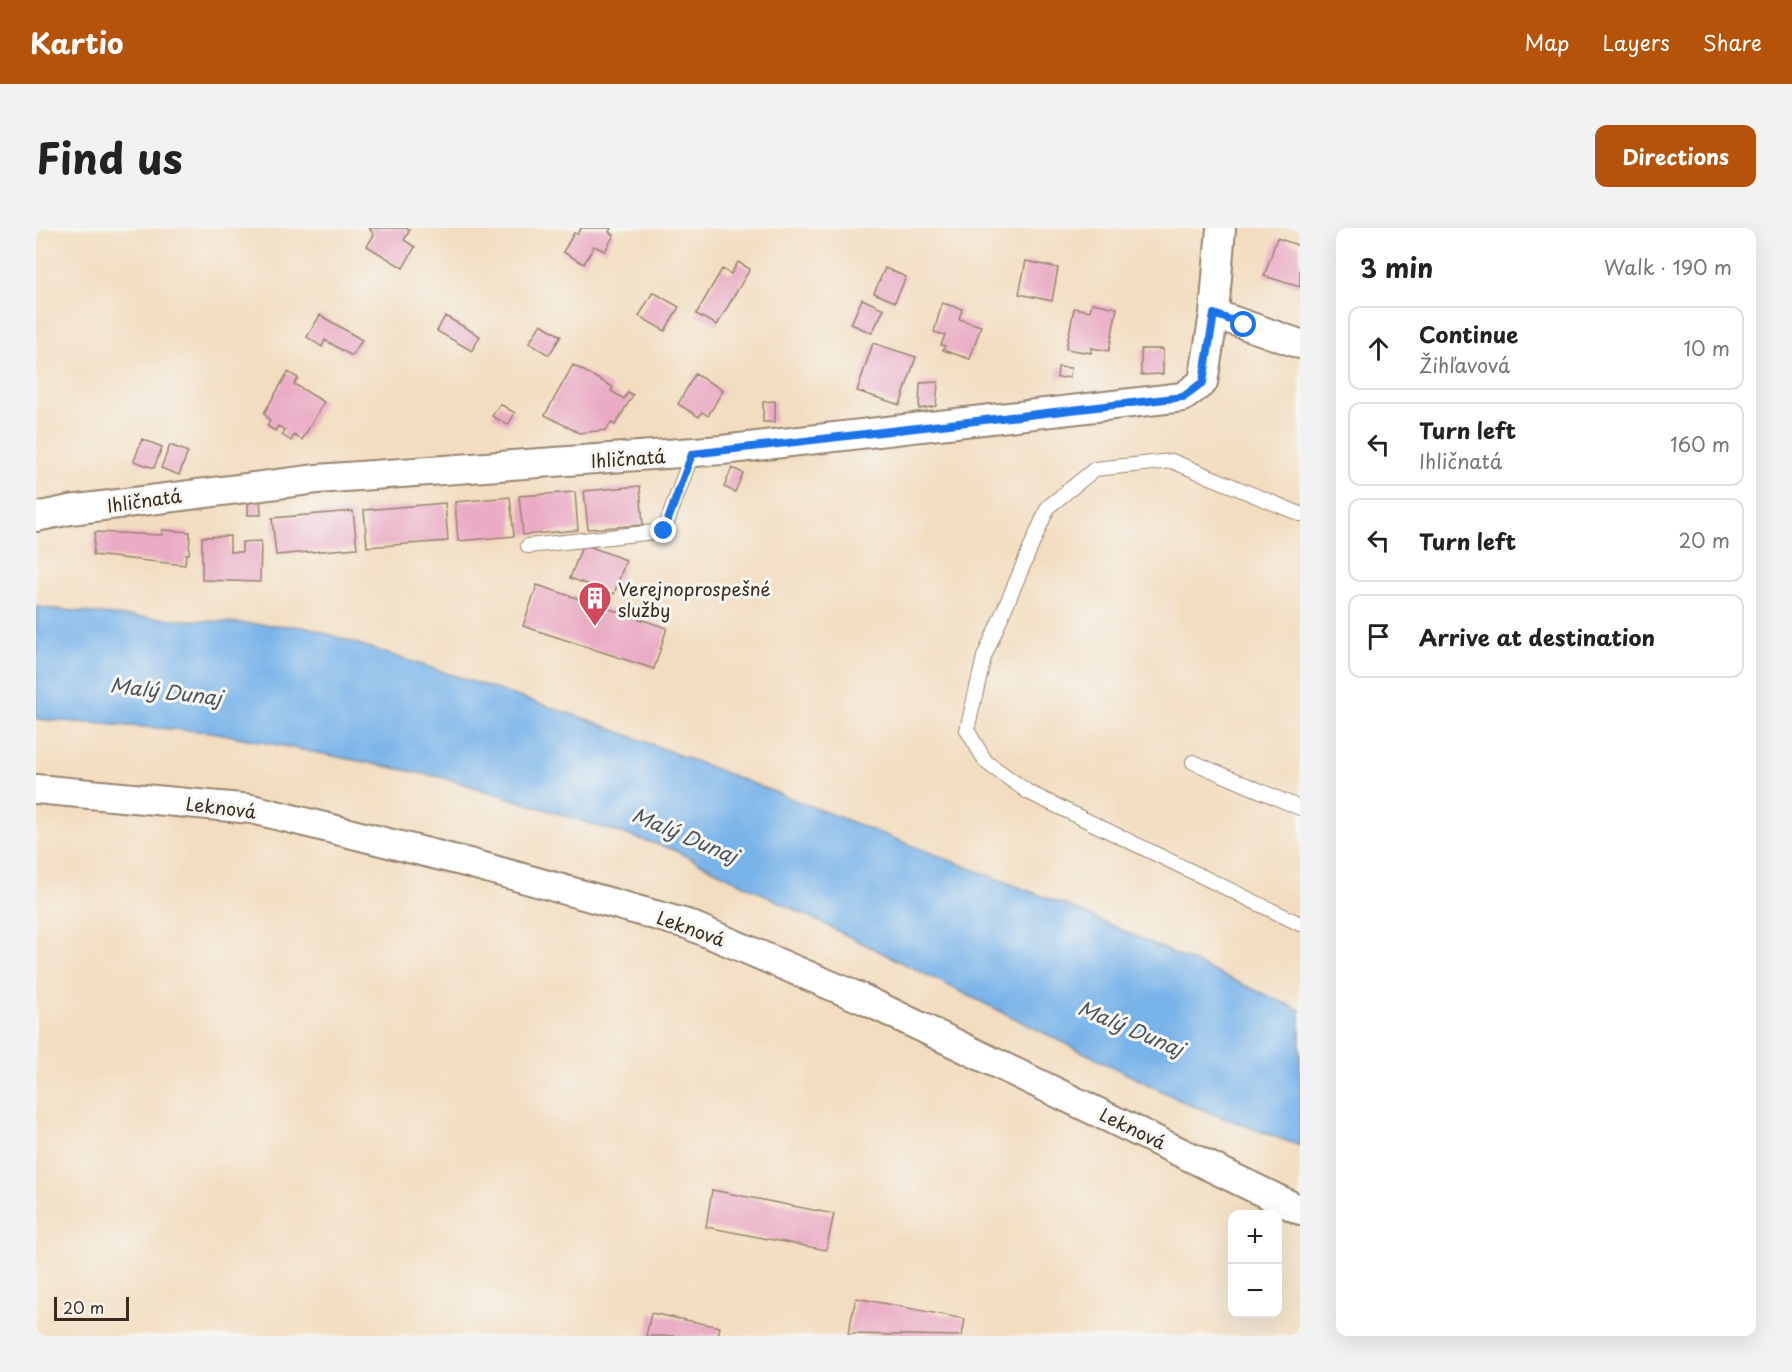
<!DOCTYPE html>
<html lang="en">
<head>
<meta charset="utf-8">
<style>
	:root { --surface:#fff; --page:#f2f2f2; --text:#222; --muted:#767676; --line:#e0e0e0; --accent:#b45309 }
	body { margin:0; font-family:"Playpen Sans",sans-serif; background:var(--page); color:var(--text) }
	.controls { position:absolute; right:18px; bottom:18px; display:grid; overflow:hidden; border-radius:12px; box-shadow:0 6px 24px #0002 }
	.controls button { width:54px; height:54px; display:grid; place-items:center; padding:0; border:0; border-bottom:2px solid var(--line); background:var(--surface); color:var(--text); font:30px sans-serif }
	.scale { position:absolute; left:18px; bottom:15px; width:75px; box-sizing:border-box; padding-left:6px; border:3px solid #3b2a1e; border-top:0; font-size:16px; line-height:21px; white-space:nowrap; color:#3b2a1e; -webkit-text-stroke:4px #f6f6f2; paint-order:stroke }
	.stop { position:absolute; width:18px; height:18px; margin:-14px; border:4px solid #1a73e8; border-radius:50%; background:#fff }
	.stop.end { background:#1a73e8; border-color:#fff; box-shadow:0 2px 6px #0008 }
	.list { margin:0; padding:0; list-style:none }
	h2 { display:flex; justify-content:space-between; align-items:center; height:78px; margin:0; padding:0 24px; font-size:26px }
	h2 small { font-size:20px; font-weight:400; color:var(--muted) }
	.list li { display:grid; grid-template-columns:39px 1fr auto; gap:18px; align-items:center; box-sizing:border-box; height:84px; margin:0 12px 12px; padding:0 12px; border:2px solid var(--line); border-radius:12px }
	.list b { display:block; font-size:22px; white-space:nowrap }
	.list p { margin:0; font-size:20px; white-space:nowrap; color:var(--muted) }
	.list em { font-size:20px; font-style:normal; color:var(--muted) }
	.icon { flex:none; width:33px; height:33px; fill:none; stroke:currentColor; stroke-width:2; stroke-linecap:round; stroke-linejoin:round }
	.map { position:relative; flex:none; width:1264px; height:1108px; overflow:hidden; border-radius:12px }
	header { display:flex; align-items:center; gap:36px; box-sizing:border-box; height:84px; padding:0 30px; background:var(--accent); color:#fff }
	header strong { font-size:28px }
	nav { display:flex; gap:33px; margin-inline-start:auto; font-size:21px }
	.intro { display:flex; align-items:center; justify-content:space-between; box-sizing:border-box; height:144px; padding:0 36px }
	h1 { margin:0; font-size:42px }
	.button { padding:15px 27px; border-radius:12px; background:var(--accent); color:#fff; font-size:21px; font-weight:700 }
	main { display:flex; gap:36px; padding:0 36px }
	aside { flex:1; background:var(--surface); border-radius:12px; box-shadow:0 6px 24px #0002 }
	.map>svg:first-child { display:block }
	.water { fill:#78b3e9; stroke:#5a6e84; stroke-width:1.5 }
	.building { fill:#eaacc5 }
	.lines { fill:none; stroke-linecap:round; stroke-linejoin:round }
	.service-casing { stroke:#97846f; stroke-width:16 }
	.minor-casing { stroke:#97846f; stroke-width:32 }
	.service { stroke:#fff; stroke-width:14 }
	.minor { stroke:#fff; stroke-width:28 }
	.route { stroke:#1a73e8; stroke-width:8 }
	.labels { text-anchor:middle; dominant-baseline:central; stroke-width:6; stroke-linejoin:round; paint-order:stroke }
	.street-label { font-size:18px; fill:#3b2a1e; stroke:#f6f6f2 }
	.poi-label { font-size:18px; fill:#3b2a1e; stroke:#f6f6f2; text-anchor:start }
	.water-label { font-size:20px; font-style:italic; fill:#4d535b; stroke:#f6f6f2 }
</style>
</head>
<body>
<header>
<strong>Kartio</strong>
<nav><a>Map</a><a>Layers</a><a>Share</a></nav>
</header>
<div class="intro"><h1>Find us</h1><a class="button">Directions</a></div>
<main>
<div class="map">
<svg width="1264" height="1108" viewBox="0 0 1264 1108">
	<rect width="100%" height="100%" fill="#f6f6f2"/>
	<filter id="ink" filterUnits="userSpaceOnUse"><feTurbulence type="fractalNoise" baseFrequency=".0167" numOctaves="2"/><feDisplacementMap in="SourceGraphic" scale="12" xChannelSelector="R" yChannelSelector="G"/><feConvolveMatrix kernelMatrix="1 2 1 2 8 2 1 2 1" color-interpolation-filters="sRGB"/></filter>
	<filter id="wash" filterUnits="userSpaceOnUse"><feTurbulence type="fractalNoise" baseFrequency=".008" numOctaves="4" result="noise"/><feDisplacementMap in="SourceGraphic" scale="24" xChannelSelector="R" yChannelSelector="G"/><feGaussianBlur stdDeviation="1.35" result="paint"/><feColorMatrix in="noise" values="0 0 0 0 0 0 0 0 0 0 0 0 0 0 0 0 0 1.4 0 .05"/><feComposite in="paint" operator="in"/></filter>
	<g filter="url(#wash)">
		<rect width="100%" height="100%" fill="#f3ddc0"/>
		<path class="water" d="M0,379l86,9 185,11 282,93 479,186 232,104v136l-110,-41 -518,-256 -227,-71 -233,-46 -176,-13z"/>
		<g id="blocks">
			<path class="building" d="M333,0h37l4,2 -6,10 11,7 -12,21 -36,-22 7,-11z
				M545,0h30l-2,4 5,3 -9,16 -11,-5 -10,18 -21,-12 11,-19 3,1z
				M1241,10l23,8v41l-36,-11z
				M990,33l32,7 -6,33 -33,-7z
				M702,34l12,7 -33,56 -21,-11 26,-45 9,5z
				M849,40l21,9 -11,25 -21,-9z
				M617,64l26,15 -14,24 -26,-15z
				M826,71l22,10 -12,24 -21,-9z
				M906,75l20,6 -3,10 22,7 -11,33 -27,-9 2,-4 -4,-1 4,-10 -11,-3z
				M1056,75l25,5 -8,43 -18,-3v5l-25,-4 8,-41 16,3z
				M284,87l42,25 -10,16 -27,-16 -3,7 -15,-10z
				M409,88l35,20 -8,15 -35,-20z
				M505,96l20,12 -12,19 -20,-12z
				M837,115l43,14 -16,48 -43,-14z
				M1105,121h22v25l-22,1z
				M537,137l40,22 -2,4 13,8 4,-7 5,3 -18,30 -4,-2 -5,7 -27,3 -34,-18z
				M1022,139l13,1 -1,9 -13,1z
				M252,144l10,6 -4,6 30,18 -22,38 -8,-5 -3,6 -9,-6 3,-5 -7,-4 -3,5 -8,-5 3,-5 -6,-8z
				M659,146l28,16 -15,26 -6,-4 -3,5 -21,-13z
				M902,154l-2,24 -17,3 1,-26z
				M739,173v21h-12v-20z
				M464,176l15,9 -7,12 -16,-9z
				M106,211l20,8 -8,21 -20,-7z
				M134,217l18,7 -9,23 -18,-7z
				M696,240l11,5 -8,19 -11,-5z
				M604,258l3,39 -55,4 -4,-38z
				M539,264l3,38 -55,5 -4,-39z
				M212,267h12l1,20h-13z
				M474,269l4,39 -56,5 -3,-39z
				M409,275l3,38 -81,6 -3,-37z
				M317,283l4,37 -81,7 -4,-37z
				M126,302l28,2 -1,22h-3l-1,11 -92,-10 2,-23 67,3z
				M194,308v16h12v-10l19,-1 -1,41 -58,-2v-43z
				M547,316l43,16 -12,34 -44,-16z
				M501,357l130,43 -13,41 -131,-43z
				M676,962l122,24 -8,36 -120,-23z
				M820,1070l109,21 -3,17 -114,-2z
				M615,1085l69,14 -2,9h-72z"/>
		</g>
	</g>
	<g filter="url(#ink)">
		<use href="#blocks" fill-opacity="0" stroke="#97846f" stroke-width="1.5"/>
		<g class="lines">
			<defs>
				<path id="service" d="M1264,286l-128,-53 -77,8 -47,38 -64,150 -17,73 19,32 42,30 272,132
					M492,318l136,-15 28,-77
					M1157,534l107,46"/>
				<path id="minor" d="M1178,86l86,30
					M0,289l34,-7 247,-31 405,-29 461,-53 20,-15 11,-68 7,-86
					M0,561l216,20 217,54 218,61 178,76 435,210"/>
			</defs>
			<use href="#service" class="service-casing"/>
			<use href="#minor" class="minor-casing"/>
			<use href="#service" class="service"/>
			<use href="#minor" class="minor"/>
		</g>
	</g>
	<g class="lines" filter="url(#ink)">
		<path class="route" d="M628,303l28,-77 491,-57 20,-15 11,-68 30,11"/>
	</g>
	<defs>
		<symbol id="building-pin" viewBox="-11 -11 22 30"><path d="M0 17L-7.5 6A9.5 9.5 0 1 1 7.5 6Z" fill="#d1495b" stroke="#f6f6f2"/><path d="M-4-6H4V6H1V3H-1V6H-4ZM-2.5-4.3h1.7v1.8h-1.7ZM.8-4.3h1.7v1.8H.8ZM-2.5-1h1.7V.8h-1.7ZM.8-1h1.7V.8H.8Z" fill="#fff"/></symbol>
	</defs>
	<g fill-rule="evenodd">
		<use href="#building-pin" x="540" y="351" width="38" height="52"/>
	</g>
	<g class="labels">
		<g class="street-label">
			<text transform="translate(592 230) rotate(-4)">Ihličnatá</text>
			<text transform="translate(108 272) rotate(-8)">Ihličnatá</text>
			<text transform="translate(185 579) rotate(7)">Leknová</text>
			<text transform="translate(655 700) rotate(20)">Leknová</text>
			<text transform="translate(1097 900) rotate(26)">Leknová</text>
		</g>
		<g class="poi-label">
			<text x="582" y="360">Verejnoprospešné<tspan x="582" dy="21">služby</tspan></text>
		</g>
		<g class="water-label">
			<text transform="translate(130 463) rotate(7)">Malý Dunaj</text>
			<text transform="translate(649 607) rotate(23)">Malý Dunaj</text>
			<text transform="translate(1095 800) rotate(23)">Malý Dunaj</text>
		</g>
	</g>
</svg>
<div class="controls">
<button>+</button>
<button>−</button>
</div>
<div class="scale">20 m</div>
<div class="stop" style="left:1208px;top:97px"></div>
<div class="stop end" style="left:628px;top:303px"></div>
</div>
<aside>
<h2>3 min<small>Walk · 190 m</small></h2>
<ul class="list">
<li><svg class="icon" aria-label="ahead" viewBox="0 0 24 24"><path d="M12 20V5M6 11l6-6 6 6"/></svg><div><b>Continue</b><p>Žihľavová</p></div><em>10 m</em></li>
<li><svg class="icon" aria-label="left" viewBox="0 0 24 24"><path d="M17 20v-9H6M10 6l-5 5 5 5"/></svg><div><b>Turn left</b><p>Ihličnatá</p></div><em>160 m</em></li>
<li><svg class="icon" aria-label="left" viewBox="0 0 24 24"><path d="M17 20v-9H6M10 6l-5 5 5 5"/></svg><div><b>Turn left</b></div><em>20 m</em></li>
<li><svg class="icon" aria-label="arrive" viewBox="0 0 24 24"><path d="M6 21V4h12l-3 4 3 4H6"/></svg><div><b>Arrive at destination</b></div></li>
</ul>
</aside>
</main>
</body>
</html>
